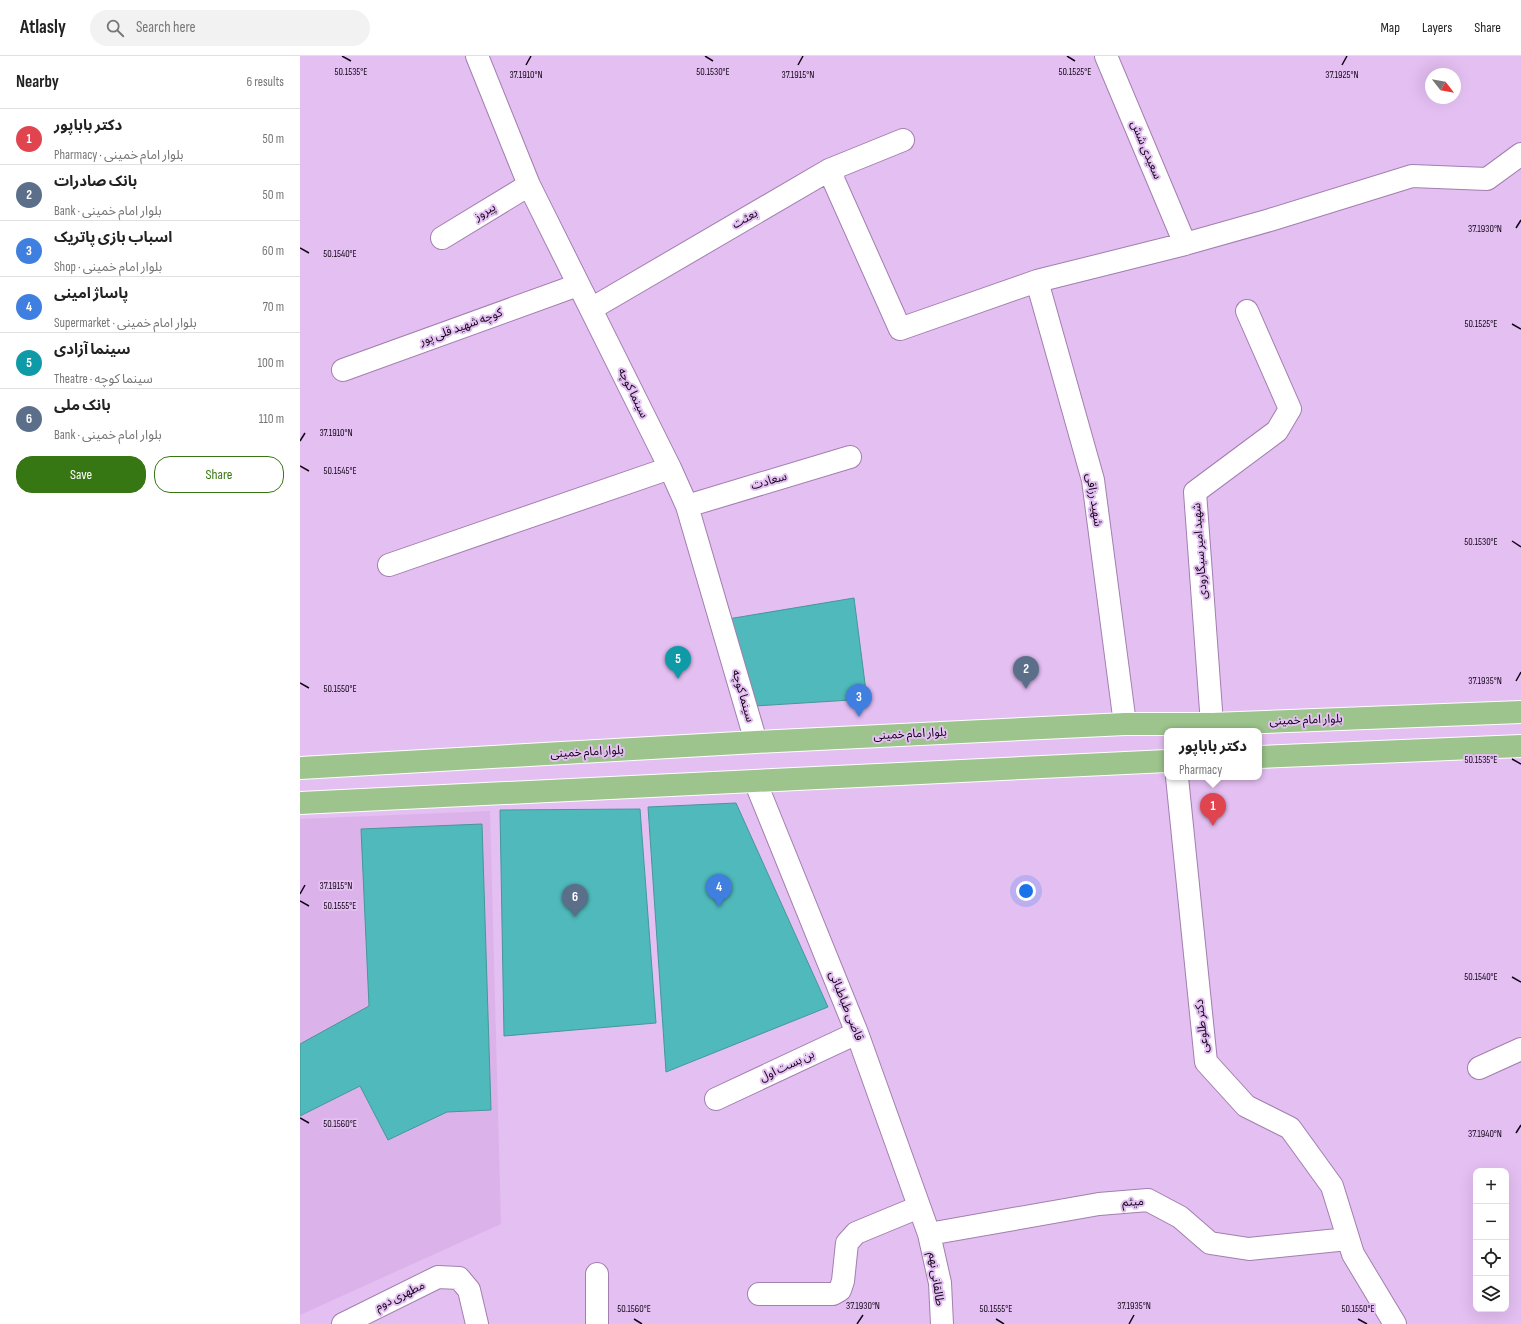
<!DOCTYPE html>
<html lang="en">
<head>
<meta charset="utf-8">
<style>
	:root { --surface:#fff; --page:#f2f2f2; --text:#222; --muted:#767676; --line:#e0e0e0; --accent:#377713 }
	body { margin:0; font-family:"Sofia Sans Condensed","Noto Sans Arabic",sans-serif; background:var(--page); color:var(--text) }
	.controls { position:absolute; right:12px; bottom:12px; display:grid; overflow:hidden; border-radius:8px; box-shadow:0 4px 16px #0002 }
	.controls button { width:36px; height:36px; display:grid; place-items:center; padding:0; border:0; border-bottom:1px solid var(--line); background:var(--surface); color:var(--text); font:20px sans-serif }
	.compass { position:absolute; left:1125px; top:12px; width:36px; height:36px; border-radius:50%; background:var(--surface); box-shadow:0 4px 16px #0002; rotate:121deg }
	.you { position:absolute; left:726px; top:835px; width:14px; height:14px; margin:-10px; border:3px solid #fff; border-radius:50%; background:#1a73e8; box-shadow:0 0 0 6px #1a73e833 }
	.badge { display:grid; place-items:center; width:26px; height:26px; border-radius:50%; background:var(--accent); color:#fff; font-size:13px; font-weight:700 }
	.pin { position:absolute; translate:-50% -33px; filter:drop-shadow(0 1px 2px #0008) }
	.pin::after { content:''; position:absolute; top:21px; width:14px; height:12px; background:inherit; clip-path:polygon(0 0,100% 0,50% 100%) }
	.popup { position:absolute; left:864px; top:672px; width:98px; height:52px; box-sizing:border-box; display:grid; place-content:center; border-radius:8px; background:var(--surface); filter:drop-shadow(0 1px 3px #0005); font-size:13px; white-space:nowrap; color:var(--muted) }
	.popup b { font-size:15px; color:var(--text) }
	.popup::after { content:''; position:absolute; left:50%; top:100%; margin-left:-8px; border:8px solid transparent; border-top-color:var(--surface) }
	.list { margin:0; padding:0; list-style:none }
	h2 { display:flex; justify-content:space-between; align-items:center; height:52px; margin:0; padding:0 16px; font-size:17px }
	h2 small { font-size:13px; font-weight:400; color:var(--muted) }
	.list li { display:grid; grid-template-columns:26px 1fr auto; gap:12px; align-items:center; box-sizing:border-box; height:56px; padding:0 16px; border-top:1px solid var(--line) }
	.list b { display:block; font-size:15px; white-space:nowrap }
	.list p { margin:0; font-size:13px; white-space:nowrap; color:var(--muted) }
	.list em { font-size:13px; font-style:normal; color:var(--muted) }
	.actions { display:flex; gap:8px; padding:12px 16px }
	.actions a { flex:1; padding:9px 0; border:1px solid var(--accent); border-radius:16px; text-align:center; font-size:14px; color:var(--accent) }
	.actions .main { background:var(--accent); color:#fff }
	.icon { flex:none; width:22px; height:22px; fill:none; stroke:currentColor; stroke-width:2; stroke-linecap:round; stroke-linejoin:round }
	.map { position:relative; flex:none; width:1221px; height:1268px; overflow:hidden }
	header { display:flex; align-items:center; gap:24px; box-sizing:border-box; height:56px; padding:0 20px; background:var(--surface); border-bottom:1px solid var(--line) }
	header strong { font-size:19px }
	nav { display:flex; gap:22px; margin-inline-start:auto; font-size:14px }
	.search { width:280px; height:36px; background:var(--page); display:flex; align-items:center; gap:10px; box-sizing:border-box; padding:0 14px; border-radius:22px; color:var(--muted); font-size:15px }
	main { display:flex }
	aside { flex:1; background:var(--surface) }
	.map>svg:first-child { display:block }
	.built { fill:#dcb2ea }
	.building { fill:#50b9bb; stroke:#459799 }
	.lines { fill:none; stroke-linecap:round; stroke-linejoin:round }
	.minor-casing { stroke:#a27fae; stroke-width:24 }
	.major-casing { stroke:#fff; stroke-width:24 }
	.minor { stroke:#fff; stroke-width:22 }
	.major { stroke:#9dc48c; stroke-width:22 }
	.ticks { fill:none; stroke:#120617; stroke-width:1.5 }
	.labels { text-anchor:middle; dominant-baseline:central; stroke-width:4; stroke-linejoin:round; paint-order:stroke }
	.street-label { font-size:12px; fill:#120617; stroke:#e4bff2 }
	.ticks-label { font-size:10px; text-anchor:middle; fill:#120617; stroke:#e4bff2; stroke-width:4; stroke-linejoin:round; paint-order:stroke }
</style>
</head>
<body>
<header>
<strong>Atlasly</strong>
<div class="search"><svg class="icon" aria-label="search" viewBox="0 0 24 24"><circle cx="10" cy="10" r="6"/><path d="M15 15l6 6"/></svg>Search here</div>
<nav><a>Map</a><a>Layers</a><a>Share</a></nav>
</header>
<main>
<aside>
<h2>Nearby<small>6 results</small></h2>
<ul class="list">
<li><span class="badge" style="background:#e0444e">1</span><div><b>دکتر باباپور</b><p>Pharmacy · بلوار امام خمینی</p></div><em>50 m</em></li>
<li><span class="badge" style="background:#5c6f8a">2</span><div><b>بانک صادرات</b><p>Bank · بلوار امام خمینی</p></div><em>50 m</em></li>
<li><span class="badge" style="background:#3f7fe0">3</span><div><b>اسباب بازی پاتریک</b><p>Shop · بلوار امام خمینی</p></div><em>60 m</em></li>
<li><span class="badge" style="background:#3f7fe0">4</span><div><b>پاساژ امینی</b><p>Supermarket · بلوار امام خمینی</p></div><em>70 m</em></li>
<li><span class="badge" style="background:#0f9aa8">5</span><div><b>سینما آزادی</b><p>Theatre · سینما کوچه</p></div><em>100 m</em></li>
<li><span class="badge" style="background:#5c6f8a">6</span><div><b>بانک ملی</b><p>Bank · بلوار امام خمینی</p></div><em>110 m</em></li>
</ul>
<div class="actions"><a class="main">Save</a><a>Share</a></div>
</aside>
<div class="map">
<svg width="1221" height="1268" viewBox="0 0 1221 1268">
	<rect width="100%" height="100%" fill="#e4bff2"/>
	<path class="built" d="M190,755l11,413 -201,91v-496z"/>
	<path class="building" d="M554,542l13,101 -112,7 -27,-87z
		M436,747l92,204 -162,65 -18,-265z
		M340,753l16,214 -152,13 -4,-226z
		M182,768l9,286 -44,2 -59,28 -28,-54 -60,30v-72l69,-38 -8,-177z"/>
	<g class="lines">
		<defs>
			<path id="minor" d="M177,0l52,129 141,283 17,38 69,236
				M806,0l79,188
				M529,114l71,159 137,-48 148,-37 85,-24 142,-44 75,3 34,-25
				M142,182l87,-53
				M737,225l56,199 32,244
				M291,253l238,-139 74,-30
				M43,314l235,-85
				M387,450l163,-49
				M89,509l281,-97
				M912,668l-17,-232 82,-61 13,-22 -43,-98
				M877,721l29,285 40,44 44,22 42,58 21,68 42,70
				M455,725l102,252 72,201 11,49 2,41
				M1179,1012l42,-19
				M416,1043l141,-66
				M629,1178l170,-30 49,-4 32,17 30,26 39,6 99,-10
				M297,1218v50
				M459,1238h74l7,-4 3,-9 4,-38 9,-10 63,-26
				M43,1268l95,-47 21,1 10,12 8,34"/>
			<path id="major" d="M959,701l262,-11
				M0,712l456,-26 369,-18h87l309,-12
				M0,747l867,-42"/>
		</defs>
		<use href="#minor" class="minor-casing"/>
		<use href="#major" class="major-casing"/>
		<use href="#minor" class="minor"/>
		<use href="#major" class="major"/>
	</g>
	<path class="ticks" d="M42,0l9,5M405,0l8,5M767,0l8,5M226,9l5,-9M498,9l5,-9M1042,9l5,-9M1216,172l5,-8M0,192l9,5M1212,268l9,5M0,385l5,-8M0,410l9,5M1212,485l9,6M1216,625l5,-9M0,627l9,5M1212,703l9,5M0,838l5,-9M0,845l9,5M1212,921l9,5M0,1062l9,5M1216,1077l5,-8M334,1263l8,5M696,1263l8,5M1058,1263l9,5M557,1268l6,-9M829,1268l5,-9"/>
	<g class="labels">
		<g class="street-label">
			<text transform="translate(846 94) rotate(67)">سعیدی شش</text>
			<text transform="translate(185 156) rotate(-31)">پیروز</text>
			<text transform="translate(445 163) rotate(-30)">بعثت</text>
			<text transform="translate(161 271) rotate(-20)">کوچه شهید قلی پور</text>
			<text transform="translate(333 337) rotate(64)">سینما کوچه</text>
			<text transform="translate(469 425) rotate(-16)">سعادت</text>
			<text transform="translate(794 444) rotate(81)">شهید رزاقی</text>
			<text transform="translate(900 495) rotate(-94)">شهید امیر سیگارودی</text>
			<text transform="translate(443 640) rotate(74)">سینما کوچه</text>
			<text transform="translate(1006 664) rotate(-2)">بلوار امام خمینی</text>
			<text transform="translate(610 678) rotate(-3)">بلوار امام خمینی</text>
			<text transform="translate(287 696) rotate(-3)">بلوار امام خمینی</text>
			<text transform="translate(546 950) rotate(68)">قاضی طباطبائی</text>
			<text transform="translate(902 970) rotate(-96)">دکتر طلوعی</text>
			<text transform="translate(487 1010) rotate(-25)">بن بست اول</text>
			<text transform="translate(833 1146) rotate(-3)">میثم</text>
			<text transform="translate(636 1223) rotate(82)">طالقانی نهم</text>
			<text transform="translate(100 1240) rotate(-26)">مطهری دوم</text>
		</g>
	</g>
	<g class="ticks-label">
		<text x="51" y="19">50.1535°E</text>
		<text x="413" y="19">50.1530°E</text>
		<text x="775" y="19">50.1525°E</text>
		<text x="498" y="22">37.1915°N</text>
		<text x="226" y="22">37.1910°N</text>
		<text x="1042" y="22">37.1925°N</text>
		<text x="1185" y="176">37.1930°N</text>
		<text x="40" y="201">50.1540°E</text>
		<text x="1181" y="271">50.1525°E</text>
		<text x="36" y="380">37.1910°N</text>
		<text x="40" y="418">50.1545°E</text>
		<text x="1181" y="489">50.1530°E</text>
		<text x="1185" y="628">37.1935°N</text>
		<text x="40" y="636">50.1550°E</text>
		<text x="1181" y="707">50.1535°E</text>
		<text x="36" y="833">37.1915°N</text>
		<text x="40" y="853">50.1555°E</text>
		<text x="1181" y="924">50.1540°E</text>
		<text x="40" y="1071">50.1560°E</text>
		<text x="1185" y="1081">37.1940°N</text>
		<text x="563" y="1253">37.1930°N</text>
		<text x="834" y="1253">37.1935°N</text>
		<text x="334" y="1256">50.1560°E</text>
		<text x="696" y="1256">50.1555°E</text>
		<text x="1058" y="1256">50.1550°E</text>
	</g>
</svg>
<div class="controls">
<button>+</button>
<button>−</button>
<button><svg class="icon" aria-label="locate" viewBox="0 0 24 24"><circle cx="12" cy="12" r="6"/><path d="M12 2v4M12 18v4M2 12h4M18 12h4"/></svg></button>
<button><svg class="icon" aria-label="layers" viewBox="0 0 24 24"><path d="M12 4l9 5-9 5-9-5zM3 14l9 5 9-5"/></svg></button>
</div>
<svg class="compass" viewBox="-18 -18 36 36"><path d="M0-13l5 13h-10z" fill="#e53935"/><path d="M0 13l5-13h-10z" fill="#767676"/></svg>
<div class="you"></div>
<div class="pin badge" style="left:913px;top:770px;background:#e0444e">1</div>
<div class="popup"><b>دکتر باباپور</b>Pharmacy</div>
<div class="pin badge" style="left:726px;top:633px;background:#5c6f8a">2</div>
<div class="pin badge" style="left:559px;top:661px;background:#3f7fe0">3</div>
<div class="pin badge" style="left:419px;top:851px;background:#3f7fe0">4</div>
<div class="pin badge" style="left:378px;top:623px;background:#0f9aa8">5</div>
<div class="pin badge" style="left:275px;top:861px;background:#5c6f8a">6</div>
</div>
</main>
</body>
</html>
